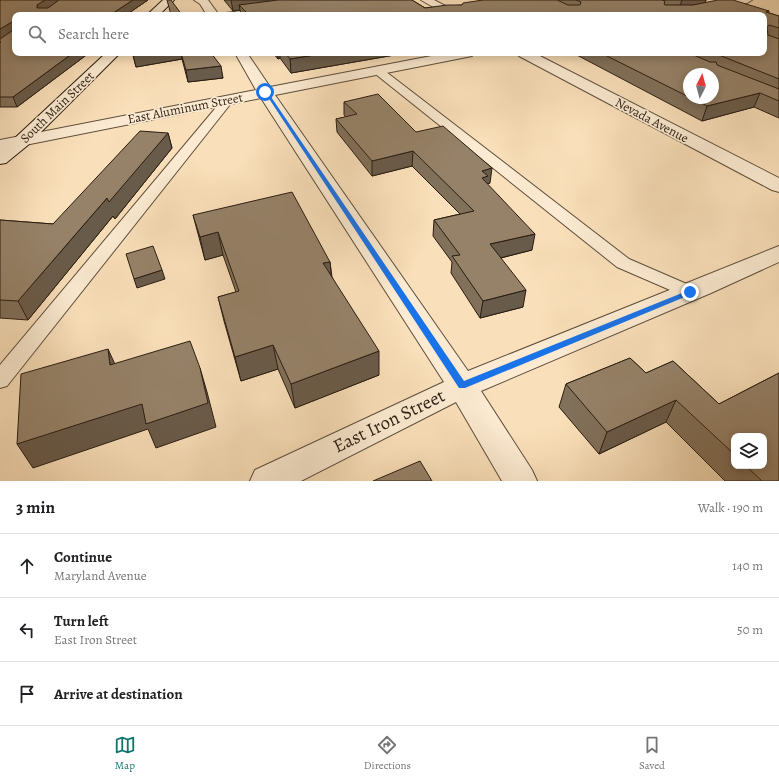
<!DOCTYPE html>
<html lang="en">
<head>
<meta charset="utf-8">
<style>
	:root { --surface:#fff; --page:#f6f6f6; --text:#202124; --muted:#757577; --line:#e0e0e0; --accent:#0f766e }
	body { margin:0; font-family:Alegreya,serif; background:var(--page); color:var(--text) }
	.controls { position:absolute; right:12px; bottom:12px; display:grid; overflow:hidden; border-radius:8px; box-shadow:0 2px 10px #0003 }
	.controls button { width:36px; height:36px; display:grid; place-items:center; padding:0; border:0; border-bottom:1px solid var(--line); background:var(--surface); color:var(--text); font:20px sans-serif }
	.compass { position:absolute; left:683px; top:68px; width:36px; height:36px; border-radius:50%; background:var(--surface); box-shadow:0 2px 10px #0003; rotate:6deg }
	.stop { position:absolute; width:12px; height:12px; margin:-9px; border:3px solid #1a73e8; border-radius:50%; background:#fff }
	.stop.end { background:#1a73e8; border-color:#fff; box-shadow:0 1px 4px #0008 }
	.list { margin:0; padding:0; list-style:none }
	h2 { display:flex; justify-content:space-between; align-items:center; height:52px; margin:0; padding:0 16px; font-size:17px }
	h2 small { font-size:13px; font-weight:400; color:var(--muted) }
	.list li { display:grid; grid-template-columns:26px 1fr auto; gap:12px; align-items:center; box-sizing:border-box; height:64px; padding:0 16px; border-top:1px solid var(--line) }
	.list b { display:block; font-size:15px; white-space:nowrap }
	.list p { margin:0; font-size:13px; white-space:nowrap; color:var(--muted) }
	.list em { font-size:13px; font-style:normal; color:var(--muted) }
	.icon { flex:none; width:22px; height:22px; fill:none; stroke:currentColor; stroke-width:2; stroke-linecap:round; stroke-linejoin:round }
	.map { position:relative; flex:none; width:779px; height:481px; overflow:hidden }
	.search { position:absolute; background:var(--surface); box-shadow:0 2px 10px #0003; left:12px; right:12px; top:12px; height:44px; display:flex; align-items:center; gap:10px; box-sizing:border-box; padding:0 14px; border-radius:8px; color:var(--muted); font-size:15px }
	.sheet { height:244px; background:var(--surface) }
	nav { display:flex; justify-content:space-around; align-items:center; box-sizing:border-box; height:56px; border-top:1px solid var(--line); background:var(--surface); font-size:11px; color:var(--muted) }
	nav a { display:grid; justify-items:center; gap:2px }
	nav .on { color:var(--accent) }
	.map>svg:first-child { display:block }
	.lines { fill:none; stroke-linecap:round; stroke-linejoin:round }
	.lane-casing { stroke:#5d4e3c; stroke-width:2 }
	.street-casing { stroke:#5d4e3c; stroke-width:2 }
	.secondary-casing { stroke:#291d12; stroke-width:2 }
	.lane { fill:#fcebd2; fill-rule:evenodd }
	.street { fill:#fcebd2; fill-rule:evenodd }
	.secondary { fill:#fcebd2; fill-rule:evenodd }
	.wall { fill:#81705a; stroke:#291d12; fill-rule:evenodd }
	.shaded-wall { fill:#695b4a; stroke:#291d12 }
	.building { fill:#968269; stroke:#291d12 }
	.route { fill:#1a73e8 }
	.labels { text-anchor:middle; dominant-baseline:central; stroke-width:3.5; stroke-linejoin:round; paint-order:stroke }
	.far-street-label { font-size:13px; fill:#291d12; stroke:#fcebd2 }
	.near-street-label { font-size:19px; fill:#291d12; stroke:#fcebd2 }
</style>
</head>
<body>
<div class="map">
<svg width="779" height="481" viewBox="0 0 779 481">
	<rect width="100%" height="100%" fill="#fae0ba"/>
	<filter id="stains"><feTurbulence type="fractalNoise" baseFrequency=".005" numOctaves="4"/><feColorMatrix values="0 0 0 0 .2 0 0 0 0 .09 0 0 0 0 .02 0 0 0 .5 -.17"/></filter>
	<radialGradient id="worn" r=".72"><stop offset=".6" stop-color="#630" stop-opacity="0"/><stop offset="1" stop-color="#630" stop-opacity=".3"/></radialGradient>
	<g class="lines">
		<defs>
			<path id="lane" d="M262,8l4,2 -1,2 -22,3h-21l4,-2z
				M377,67l4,1 248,191 67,29 3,4 -3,4 -6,2 -6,-2 -67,-29 -244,-195 -1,-2 1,-2z
				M228,97l6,3 -2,2 -225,284 -7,2v-23l224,-267z"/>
			<path id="street" d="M194,0h14l11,15h-12l-7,-11z
				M421,0h13l25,13 2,2h-14z
				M730,0h22l-5,3 -62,12h-23l6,-3z
				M235,53h12l23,34 177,-34h26l-1,3 -5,1 -192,38 193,276 311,-125v16l-68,31 -230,98 51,79 5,11h-35l-46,-79 -155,79h-51l5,-11 189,-88 -183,-284 -261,52v-10l256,-50z
				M518,53h16l245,125v14l-7,-2 -253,-134z"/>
			<path id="secondary" d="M163,0h11l-15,15h-12z
				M106,53h14l-92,92 -22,18 -6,1v-14l16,-13z"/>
		</defs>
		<use href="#lane" class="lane-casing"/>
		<use href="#street" class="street-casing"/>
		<use href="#secondary" class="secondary-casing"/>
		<use href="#lane" class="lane"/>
		<use href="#street" class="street"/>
		<use href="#secondary" class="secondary"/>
	</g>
	<path class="wall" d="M0,0h148l-22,15 -111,38h74l-72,54h-17z
		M224,0h188l13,8 37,-3 21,-5h223l-1,3 64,8v2l10,3v102l-25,-11 -52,14 -129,-68h191v-38h-523l-1,-5 -7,1zM689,74l24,24h-24z
		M211,53l12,25 -35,4 -6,-23 -46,8 -3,-12z
		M273,53h133l-115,20 -11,-15 -2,1z
		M344,102l72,30 74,51 -3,1 45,66 -31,8 22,49 -43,11 -29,-45 1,-11 -19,-26 1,-16 26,-6 -48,-48 -40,10 -35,-44 -1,-13 10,-2 -2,-2z
		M168,133l4,15 -57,71 -2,-3 -85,104 -28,-2v-98l53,4z
		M193,215l137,47 2,15 47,98 -84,33 -17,-39 -37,12 -17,-60 -6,-24 18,-5 -13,-37 -18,5z
		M630,358l16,15 27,-12 46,43 60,-31v108h-54l-59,-59 -67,32 -40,-47 7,-23zM734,436h30v30h-30z"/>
	<path class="shaded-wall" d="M45,0h14l-19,14 -3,-6v-3z
		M133,0h15l-22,15h-16z
		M231,0h79l-71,5 1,5 -7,1z
		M682,0h24l-1,3 -26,5z
		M12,22l3,8 -15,10v-11z
		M73,53h16l-72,54 -4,-10z
		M147,53h34l1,6 -46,8 -3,-12z
		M277,53h3v5l-2,1z
		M327,53h79l-115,20 -1,-14z
		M221,66l2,12 -35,4 -2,-12z
		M760,93l-6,14 -52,14 5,-15z
		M168,133l4,15 -57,71 -2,-3 -85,104 -10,-19 89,-103z
		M413,151l-1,15 -40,10v-15z
		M492,168l-2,15 -10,3 2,-15z
		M218,232l5,23 -18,5 -5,-23z
		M535,234l-3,16 -44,11 2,-17z
		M330,262l2,23 -9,-22z
		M162,270l3,9 -28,9 -3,-9z
		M526,290l-3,17 -43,11 3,-17z
		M273,345l5,24 -37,12 -6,-24z
		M108,349l11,24 -9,-8z
		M379,351v24l-84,33 -4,-24z
		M200,368l7,24 9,35 -60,21 -8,-19 -115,39 -16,-24z
		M676,400l-10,22 -67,32 8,-22z"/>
	<path class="building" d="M0,0h45l-8,5v3h11l11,-8h74l-23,15h-95v38h58l-60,44h-13v-54l1,-1h-1v-3l12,-8 1,-8 -1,-1 -12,7z
		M167,0h4l11,15h-11z
		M278,0h134l13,8 22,-3h15l1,-2 20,-3h74l11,5h12l1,-3 -5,-2h86l3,1 -1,3 1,1h28l25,-5h15l36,11 -3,1 13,4v12l-10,-3 -2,2 1,8 11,4v40l-65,-26h50v-38h-515l-10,-10z
		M135,53h12l-14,2z
		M181,53h30l10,13 -35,4z
		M285,53h42l-37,6z
		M601,53h88l21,9h6l1,3 62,24v12l-19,-8 -53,13 -15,-8h21v-24h-24v23z
		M378,94l38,38 27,-6 49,42 -10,3 6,5 -6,2 53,56 -45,10 36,46 -43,11 -31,-45 8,-1 -26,-35 40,-9 -61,-60 -41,10 -36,-42 21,-5 -13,-12z
		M140,131l28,2 -59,69 -2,-4 -89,103 -18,-1v-80l53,4z
		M292,192l38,70 -7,1 56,88 -88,33 -18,-39 -38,12 -17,-60 21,-6 -21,-59 -18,5 -7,-22z
		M153,246l9,24 -28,9 -8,-25z
		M190,341l10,27 8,35 -62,21 -4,-20 -125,40 4,-70 87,-25 2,16z
		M630,358l16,15 27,-12 46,43 60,-31v108h-17l-16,-15h18v-30h-30v18l-58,-54 -69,32 -41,-48z
		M420,461l12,20h-59z"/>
	<path class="route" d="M264,91h3l197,290 223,-90h5l2,1 -2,2 -227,94h-6z"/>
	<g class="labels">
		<g class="far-street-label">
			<text transform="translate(57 107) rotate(-44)">South Main Street</text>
			<text transform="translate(185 108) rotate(-11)">East Aluminum Street</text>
			<text transform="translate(652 120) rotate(28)">Nevada Avenue</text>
		</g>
		<g class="near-street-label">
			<text transform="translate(389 421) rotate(-26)">East Iron Street</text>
		</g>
	</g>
	<rect width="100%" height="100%" filter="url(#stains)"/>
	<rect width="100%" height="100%" fill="url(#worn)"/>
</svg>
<div class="controls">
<button><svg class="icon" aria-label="layers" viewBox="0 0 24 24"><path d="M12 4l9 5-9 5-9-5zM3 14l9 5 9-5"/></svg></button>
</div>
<svg class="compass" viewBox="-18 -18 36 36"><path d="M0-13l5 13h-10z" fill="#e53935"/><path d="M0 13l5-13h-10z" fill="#757577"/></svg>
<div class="stop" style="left:265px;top:92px"></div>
<div class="stop end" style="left:690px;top:292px"></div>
<div class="search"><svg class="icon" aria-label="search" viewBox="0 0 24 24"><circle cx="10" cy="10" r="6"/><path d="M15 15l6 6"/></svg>Search here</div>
</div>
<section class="sheet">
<h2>3 min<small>Walk · 190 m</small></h2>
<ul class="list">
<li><svg class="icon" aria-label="ahead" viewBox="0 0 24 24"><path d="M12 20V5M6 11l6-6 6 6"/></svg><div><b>Continue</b><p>Maryland Avenue</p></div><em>140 m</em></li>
<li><svg class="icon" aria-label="left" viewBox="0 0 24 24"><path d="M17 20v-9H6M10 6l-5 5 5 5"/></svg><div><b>Turn left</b><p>East Iron Street</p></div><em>50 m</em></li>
<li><svg class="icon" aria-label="arrive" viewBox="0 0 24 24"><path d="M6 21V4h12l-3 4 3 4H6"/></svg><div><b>Arrive at destination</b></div></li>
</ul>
</section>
<nav>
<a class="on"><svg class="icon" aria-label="map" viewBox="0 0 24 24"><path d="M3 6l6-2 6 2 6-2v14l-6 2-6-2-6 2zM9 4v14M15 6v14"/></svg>Map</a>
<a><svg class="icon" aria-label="directions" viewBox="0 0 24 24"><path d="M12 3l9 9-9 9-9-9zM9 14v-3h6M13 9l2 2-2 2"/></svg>Directions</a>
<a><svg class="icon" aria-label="saved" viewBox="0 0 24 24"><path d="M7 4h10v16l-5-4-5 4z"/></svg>Saved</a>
</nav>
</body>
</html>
